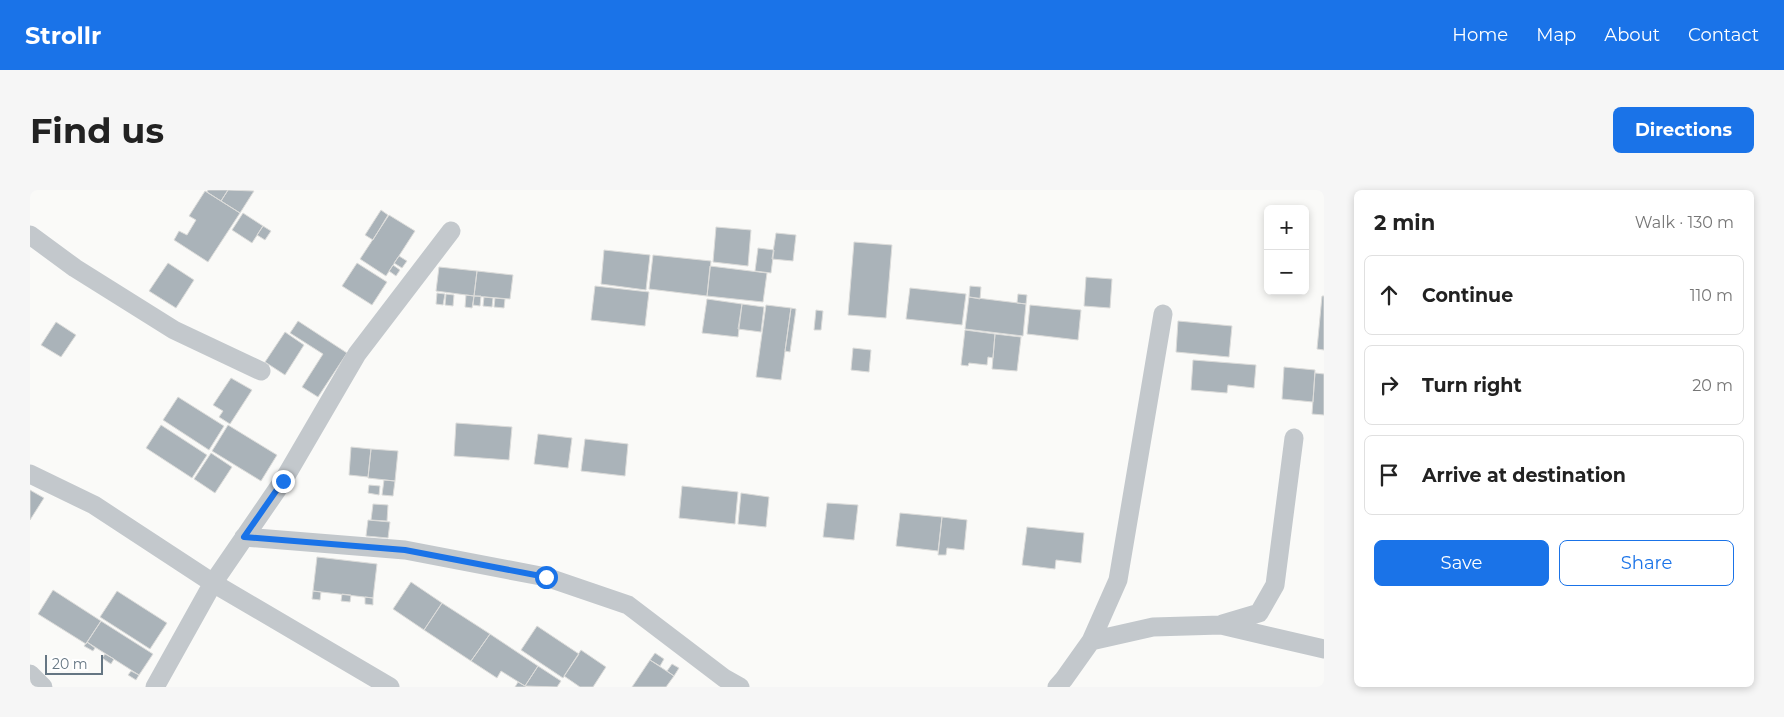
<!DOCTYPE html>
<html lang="en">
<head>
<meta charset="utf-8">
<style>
	:root { --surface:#fff; --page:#f6f6f6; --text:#222; --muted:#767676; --line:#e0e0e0; --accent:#1a73e8 }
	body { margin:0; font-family:Montserrat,sans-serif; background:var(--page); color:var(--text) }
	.controls { position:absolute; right:15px; top:15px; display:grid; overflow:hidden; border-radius:8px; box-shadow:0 2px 8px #0003 }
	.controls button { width:45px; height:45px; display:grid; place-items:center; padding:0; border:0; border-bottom:1px solid var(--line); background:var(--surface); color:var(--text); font:25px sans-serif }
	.scale { position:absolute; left:15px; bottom:12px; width:58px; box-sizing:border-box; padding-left:5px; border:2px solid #657683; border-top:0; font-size:14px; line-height:18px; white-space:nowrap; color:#657683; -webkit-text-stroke:4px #fff; paint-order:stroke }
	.stop { position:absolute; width:15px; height:15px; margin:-11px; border:4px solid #1a73e8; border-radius:50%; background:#fff }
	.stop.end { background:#1a73e8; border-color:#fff; box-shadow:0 1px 5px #0008 }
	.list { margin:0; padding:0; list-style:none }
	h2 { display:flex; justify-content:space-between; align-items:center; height:65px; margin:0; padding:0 20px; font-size:21px }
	h2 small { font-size:16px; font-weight:400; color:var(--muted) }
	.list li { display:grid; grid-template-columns:32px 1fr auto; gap:15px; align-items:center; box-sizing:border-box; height:80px; margin:0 10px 10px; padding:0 10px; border:1px solid var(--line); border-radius:8px }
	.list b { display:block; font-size:19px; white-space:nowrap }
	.list em { font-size:16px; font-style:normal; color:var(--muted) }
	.actions { display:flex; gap:10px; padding:15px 20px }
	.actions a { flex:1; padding:11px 0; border:1px solid var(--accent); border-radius:8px; text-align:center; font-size:18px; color:var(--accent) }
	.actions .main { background:var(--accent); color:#fff }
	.icon { flex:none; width:28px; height:28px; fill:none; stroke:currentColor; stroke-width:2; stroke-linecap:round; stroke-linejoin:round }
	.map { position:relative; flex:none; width:1294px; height:497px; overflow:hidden; border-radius:8px }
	header { display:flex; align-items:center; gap:30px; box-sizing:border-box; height:70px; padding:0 25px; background:var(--accent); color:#fff }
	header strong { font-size:24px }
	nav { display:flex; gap:28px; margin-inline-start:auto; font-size:18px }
	.intro { display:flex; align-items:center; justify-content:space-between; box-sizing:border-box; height:120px; padding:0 30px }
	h1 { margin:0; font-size:35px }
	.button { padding:12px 22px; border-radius:8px; background:var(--accent); color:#fff; font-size:18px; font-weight:700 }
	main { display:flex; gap:30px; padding:0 30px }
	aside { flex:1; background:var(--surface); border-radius:8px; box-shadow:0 2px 8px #0003 }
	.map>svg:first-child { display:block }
	.building { fill:#aab3b9; stroke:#dcdcda }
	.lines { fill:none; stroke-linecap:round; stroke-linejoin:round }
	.minor { stroke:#c3c8cc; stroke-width:19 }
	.route { stroke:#1a73e8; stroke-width:6 }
</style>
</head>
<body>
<header>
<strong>Strollr</strong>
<nav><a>Home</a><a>Map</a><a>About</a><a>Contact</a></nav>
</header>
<div class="intro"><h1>Find us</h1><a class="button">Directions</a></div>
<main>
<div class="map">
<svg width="1294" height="497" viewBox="0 0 1294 497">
	<rect width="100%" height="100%" fill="#fafaf8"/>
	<path class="building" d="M178,0h20l-7,11 -14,-9z
		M198,0l26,1 -14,22 -19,-12z
		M175,1l35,22 -32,49 -34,-22 5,-9 8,4 9,-15 -7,-4z
		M351,20l7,5 -15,25 -8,-5z
		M213,23l20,13 -11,17 -20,-13z
		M359,25l26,16 -29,45 -26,-17z
		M233,36l8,5 -6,9 -8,-5z
		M686,37l35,3 -3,36 -35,-4z
		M746,43l20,2 -3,26 -21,-2z
		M824,52l38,3 -6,73 -38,-3z
		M728,58l16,2 -3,23 -16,-2z
		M574,60l46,5 -4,35 -45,-6z
		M623,65l58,6 -4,35 -58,-7z
		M369,66l8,5 -5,7 -8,-5z
		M138,73l26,17 -18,28 -27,-17z
		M327,73l30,19 -15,23 -30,-19z
		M363,75l7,5 -4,6 -7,-5z
		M680,76l57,7 -4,29 -56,-6z
		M409,77l38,4 -3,25 -38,-5z
		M447,81l36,4 -3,24 -36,-3z
		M1056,87l26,2 -2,29 -26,-2z
		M565,96l54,6 -4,34 -54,-6z
		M940,96l11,1 -1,12 -11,-2z
		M880,98l56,6 -4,31 -56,-6z
		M407,103l8,1 -2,11 -7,-1z
		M416,104l8,1 -1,11 -8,-1z
		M988,104l9,1 -1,9 -9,-1z
		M436,105l8,1 -2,12 -7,-1z
		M444,106h7l-1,10 -7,-1z
		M1292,106h2v54l-7,-1z
		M454,107l9,1 -1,9 -9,-1z
		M939,107l57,7 -3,32 -58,-7z
		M465,108l10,1 -1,9 -10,-1z
		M677,109l35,5 -4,33 -36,-4z
		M712,114l22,3 -3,25 -23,-3z
		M736,115l25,3 -10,72 -25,-3z
		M1000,115l51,5 -3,30 -51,-6z
		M761,118l5,1 -6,43 -5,-1z
		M786,120l7,1 -2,19h-7z
		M268,131l49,32 -29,44 -16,-10 21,-33 -33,-21z
		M1148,131l54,5 -3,31 -53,-5z
		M26,132l20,13 -15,22 -20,-12z
		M935,140l30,4 -2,24 -5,-1 -1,8 -18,-2 -1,3 -7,-1z
		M255,142l19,13 -19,30 -20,-13z
		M965,144l26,3 -4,34 -25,-2z
		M823,158l18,2 -2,22 -18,-2z
		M1163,170l63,5 -2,23 -26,-3 -1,8 -36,-3z
		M1254,177l31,3 -2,32 -31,-3z
		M1285,183l9,1v41l-12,-1z
		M201,188l21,12 -22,34 -11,-7 4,-6 -10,-6z
		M148,207l46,29 -15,24 -46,-30z
		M426,233l56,4 -3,33 -55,-4z
		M131,235l46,30 -15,23 -46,-30z
		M198,235l49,30 -16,26 -49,-30z
		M508,244l34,4 -4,30 -34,-4z
		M555,249l43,5 -3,32 -44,-5z
		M321,257l20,2 -3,28 -19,-2z
		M341,259l27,2 -3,30 -27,-3z
		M181,263l21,14 -17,26 -21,-14z
		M354,290l11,1 -2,15 -11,-1z
		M339,295l11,1 -1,9 -11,-2z
		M652,296l56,6 -3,32 -56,-6z
		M0,300l14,8 -14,22z
		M711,303l28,4 -3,30 -28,-3z
		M797,313l31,2 -4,35 -31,-3z
		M343,314l15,1 -1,16 -16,-1z
		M870,323l42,4 -4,34 -42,-5z
		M912,327l25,3 -3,30 -17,-2 -1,7h-8z
		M338,330l22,2 -2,16 -22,-2z
		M997,337l57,6 -3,30 -25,-3 -1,9 -33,-4z
		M287,367l60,7 -4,34 -60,-7z
		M381,392l31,21 -18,27 -31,-21z
		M23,400l48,31 -15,23 -48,-30z
		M87,401l50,32 -17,26 -50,-32z
		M283,401l8,1 -1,8 -8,-1z
		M312,404l9,1 -1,7 -9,-1z
		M335,407l8,1v7l-8,-1z
		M412,413l48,31 -19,27 -47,-31z
		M71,431l52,33 -14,21 -52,-33z
		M507,436l42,28 -16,24 -42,-28z
		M460,444l48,32 -13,20 -24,-15 -4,7 -26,-17z
		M57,452l8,6 -2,3 -9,-5z
		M551,460l25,17 -13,20h-13l-16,-11z
		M625,463l9,6 -4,7 -10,-6z
		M75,464l9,5 -3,5 -9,-6z
		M620,470l24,16 -8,11h-34z
		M642,474l7,4 -5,8 -7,-5z
		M508,476l23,15 -4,6 -32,-1z
		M101,481l8,4 -3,5 -8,-5z
		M488,492l7,4 1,1h-11z"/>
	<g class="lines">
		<path class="minor" d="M0,45l45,33 99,62 87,41
			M0,284l64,31 119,78 177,104
			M214,347l161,13 141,27 82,28 96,73 16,9
			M1192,434l37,-11 16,-28 19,-147
			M1061,451l27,-61 45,-266
			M0,484l13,13
			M125,497l58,-104 70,-102 74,-127 94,-123
			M1027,497l7,-8 27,-38 62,-14 68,-2 103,24"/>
	</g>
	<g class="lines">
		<path class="route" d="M253,291l-39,56 161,13 141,27"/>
	</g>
</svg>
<div class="controls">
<button>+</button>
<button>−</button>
</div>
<div class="scale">20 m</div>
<div class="stop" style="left:516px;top:387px"></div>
<div class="stop end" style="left:253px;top:291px"></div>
</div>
<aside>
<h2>2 min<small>Walk · 130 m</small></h2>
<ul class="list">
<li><svg class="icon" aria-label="ahead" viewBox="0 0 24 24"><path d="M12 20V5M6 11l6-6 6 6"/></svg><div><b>Continue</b></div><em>110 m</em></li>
<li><svg class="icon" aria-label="right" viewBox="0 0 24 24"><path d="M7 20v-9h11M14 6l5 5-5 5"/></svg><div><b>Turn right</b></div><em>20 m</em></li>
<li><svg class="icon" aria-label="arrive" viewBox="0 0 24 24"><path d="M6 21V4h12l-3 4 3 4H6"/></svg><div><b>Arrive at destination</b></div></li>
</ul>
<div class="actions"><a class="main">Save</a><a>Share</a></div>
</aside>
</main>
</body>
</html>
